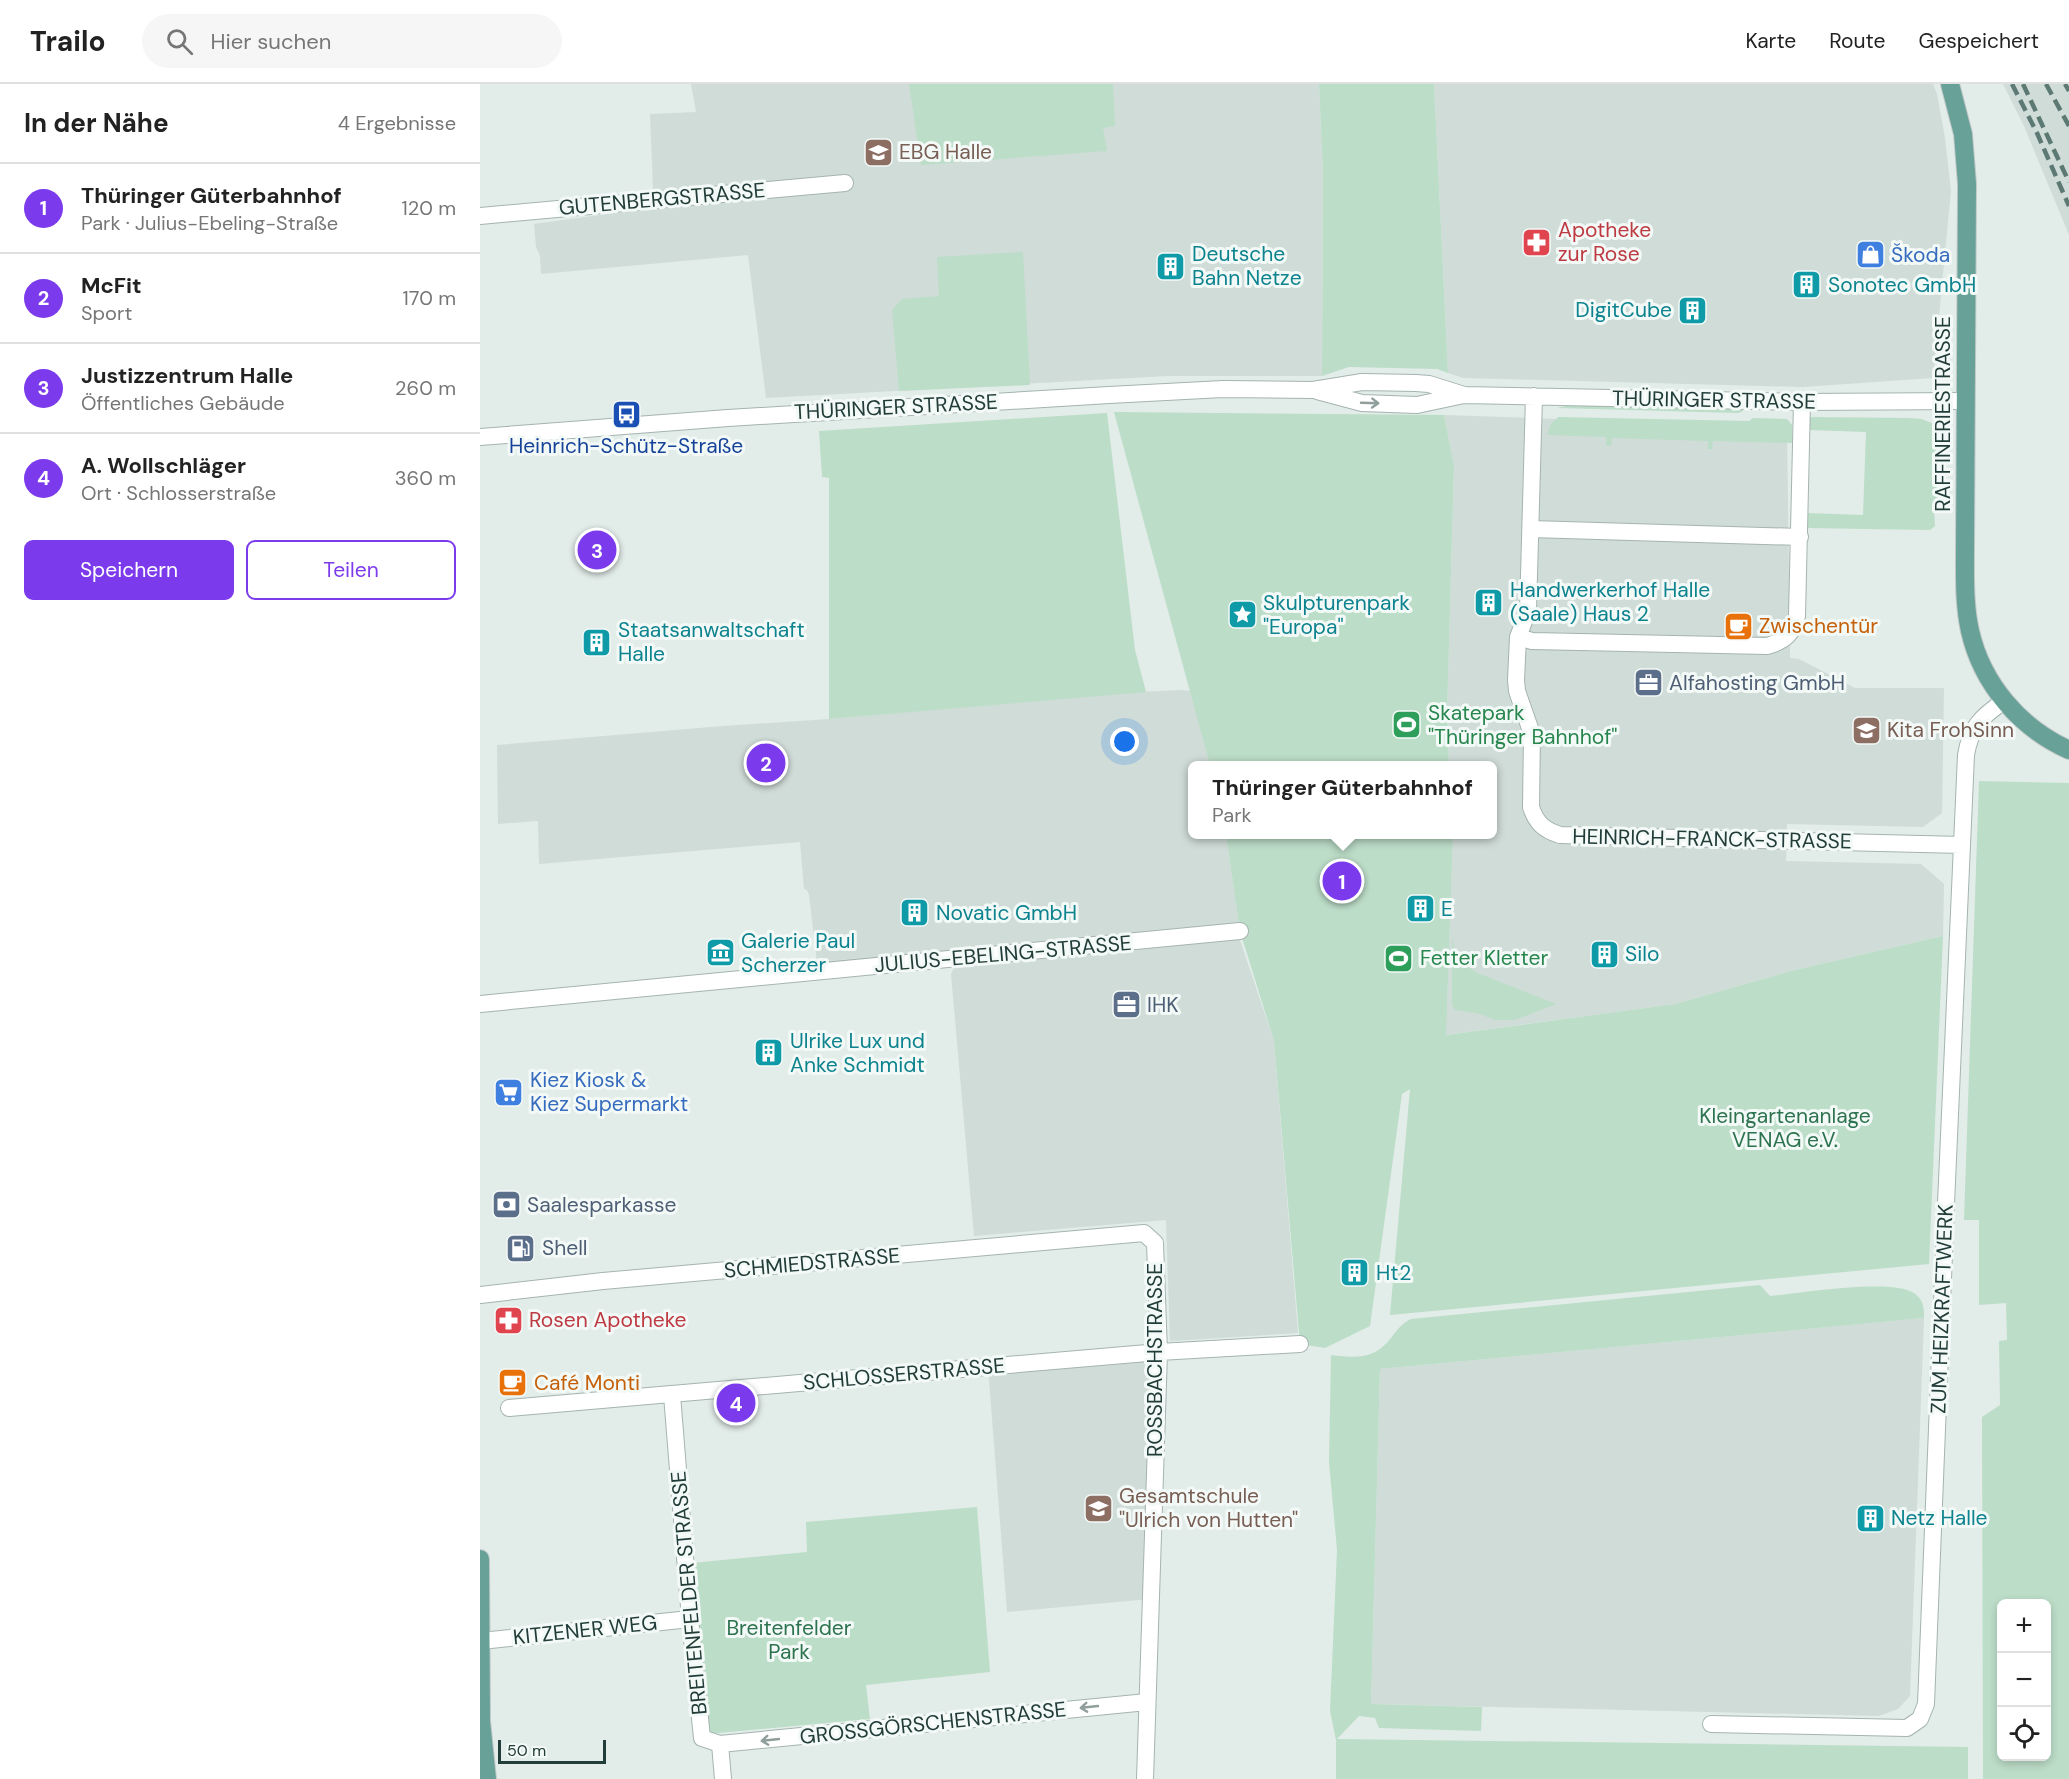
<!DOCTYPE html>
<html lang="de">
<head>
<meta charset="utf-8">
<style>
	:root { --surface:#fff; --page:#f6f6f6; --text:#222; --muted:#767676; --line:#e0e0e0; --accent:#7c3aed }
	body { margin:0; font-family:"DM Sans",sans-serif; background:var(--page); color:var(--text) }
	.controls { position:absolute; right:18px; bottom:18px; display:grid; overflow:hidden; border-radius:9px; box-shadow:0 3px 9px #0003 }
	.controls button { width:54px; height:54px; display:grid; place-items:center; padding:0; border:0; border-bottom:2px solid var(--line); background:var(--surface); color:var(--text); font:30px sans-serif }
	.scale { position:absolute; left:18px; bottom:15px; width:108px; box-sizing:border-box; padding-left:6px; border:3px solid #223d39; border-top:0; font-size:16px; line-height:21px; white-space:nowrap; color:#223d39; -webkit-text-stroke:4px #f3f9f6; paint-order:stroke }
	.you { position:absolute; left:645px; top:658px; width:21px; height:21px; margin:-15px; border:4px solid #fff; border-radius:50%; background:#1a73e8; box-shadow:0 0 0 9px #1a73e833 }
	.badge { display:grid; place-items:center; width:39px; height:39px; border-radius:50%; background:var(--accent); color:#fff; font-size:20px; font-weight:700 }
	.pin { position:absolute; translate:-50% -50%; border:3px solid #fff; box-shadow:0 2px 6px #0006 }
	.popup { position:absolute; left:708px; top:677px; width:309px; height:78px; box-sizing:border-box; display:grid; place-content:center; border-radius:9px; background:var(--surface); filter:drop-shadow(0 2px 4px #0005); font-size:20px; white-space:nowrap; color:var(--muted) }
	.popup b { font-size:22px; color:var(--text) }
	.popup::after { content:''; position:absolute; left:50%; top:100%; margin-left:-12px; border:12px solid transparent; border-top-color:var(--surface) }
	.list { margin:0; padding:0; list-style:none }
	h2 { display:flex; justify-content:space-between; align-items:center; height:78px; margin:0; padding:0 24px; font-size:26px }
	h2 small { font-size:20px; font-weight:400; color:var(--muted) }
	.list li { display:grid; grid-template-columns:39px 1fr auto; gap:18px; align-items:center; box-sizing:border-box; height:90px; padding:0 24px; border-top:2px solid var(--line) }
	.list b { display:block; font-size:22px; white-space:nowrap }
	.list p { margin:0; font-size:20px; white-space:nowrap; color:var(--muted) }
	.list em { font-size:20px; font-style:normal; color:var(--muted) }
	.actions { display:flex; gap:12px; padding:18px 24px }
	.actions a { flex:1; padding:14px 0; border:2px solid var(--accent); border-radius:9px; text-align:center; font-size:21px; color:var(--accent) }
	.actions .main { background:var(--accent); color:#fff }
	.icon { flex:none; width:33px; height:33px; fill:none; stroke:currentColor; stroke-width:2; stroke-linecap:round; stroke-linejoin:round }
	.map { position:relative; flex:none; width:1589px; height:1695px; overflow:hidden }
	header { display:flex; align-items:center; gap:36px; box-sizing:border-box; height:84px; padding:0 30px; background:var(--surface); border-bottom:2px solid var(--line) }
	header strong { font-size:28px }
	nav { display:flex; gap:33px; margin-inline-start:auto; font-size:21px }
	.search { width:420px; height:54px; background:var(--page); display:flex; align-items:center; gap:15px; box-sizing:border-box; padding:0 21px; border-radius:33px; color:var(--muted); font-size:22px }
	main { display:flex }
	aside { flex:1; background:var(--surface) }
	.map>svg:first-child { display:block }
	.built { fill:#d0dcd8 }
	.green { fill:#bcddc8; fill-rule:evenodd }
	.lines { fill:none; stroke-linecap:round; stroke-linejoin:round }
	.minor-casing { stroke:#a5b4b1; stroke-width:18 }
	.major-casing { stroke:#c1c9c8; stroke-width:20 }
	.minor { stroke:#fff; stroke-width:16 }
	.major { stroke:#68a198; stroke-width:18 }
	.rail { stroke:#5d7974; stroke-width:4.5; stroke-dasharray:12 6; stroke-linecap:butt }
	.oneway { stroke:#909e9c }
	.labels { text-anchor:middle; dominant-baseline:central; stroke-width:6; stroke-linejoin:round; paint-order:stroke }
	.education-label { font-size:21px; fill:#785e54; stroke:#f3f9f6; text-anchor:start }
	.street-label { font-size:21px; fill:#223d39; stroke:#f3f9f6 }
	.health-label { font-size:21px; fill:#be3a42; stroke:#f3f9f6; text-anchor:start }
	.culture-label { font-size:21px; fill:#0d838f; stroke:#f3f9f6; text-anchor:start }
	.shop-label { font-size:21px; fill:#366cbe; stroke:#f3f9f6; text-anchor:start }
	.transit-label { font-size:21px; fill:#164399; stroke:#f3f9f6 }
	.food-label { font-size:21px; fill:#c56008; stroke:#f3f9f6; text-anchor:start }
	.service-label { font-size:21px; fill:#4e5e75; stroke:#f3f9f6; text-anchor:start }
	.leisure-label { font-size:21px; fill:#27864d; stroke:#f3f9f6; text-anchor:start }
	.park-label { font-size:21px; fill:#2d7350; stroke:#f3f9f6 }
</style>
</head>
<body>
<header>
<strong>Trailo</strong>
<div class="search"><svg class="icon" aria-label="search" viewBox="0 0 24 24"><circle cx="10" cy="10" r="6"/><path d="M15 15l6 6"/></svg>Hier suchen</div>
<nav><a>Karte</a><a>Route</a><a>Gespeichert</a></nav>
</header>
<main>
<aside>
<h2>In der Nähe<small>4 Ergebnisse</small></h2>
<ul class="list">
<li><span class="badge">1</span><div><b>Thüringer Güterbahnhof</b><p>Park · Julius-Ebeling-Straße</p></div><em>120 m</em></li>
<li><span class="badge">2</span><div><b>McFit</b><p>Sport</p></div><em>170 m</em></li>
<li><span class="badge">3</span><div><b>Justizzentrum Halle</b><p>Öffentliches Gebäude</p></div><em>260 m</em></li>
<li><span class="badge">4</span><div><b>A. Wollschläger</b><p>Ort · Schlosserstraße</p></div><em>360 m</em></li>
</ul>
<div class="actions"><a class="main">Speichern</a><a>Teilen</a></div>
</aside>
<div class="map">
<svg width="1589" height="1695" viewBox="0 0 1589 1695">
	<rect width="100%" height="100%" fill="#e2ece9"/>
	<path class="built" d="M211,0h628l4,91 -1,201h-154l-402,22 -18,-143 -207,19 -1,-18 -4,-9 -2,-23 117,-16 2,-19 -3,-75 46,-2z
		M954,0h499l4,10 8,44 6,53 -18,187 -130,9 -340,-9 -15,-5z
		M1523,0h66v151l-45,-109z
		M964,331l343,12 3,231 9,1 56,29h89l-2,125 -19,14 -136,-3 -1,37 135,3 23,20 -1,52 -148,34 -120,34 -230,31 1,-20 -5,-3 6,-10 6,-167 39,-1v-68l-43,-1 -2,-50 7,-249z
		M699,606l12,1 19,74 -18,1v68l34,1 13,89 -422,38 -8,-67 -2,-5 -3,-1 -4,-47 -261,22 -1,-43 -40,3 -1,-79 226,-19 106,-7 289,-26z
		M759,853l35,104 24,292 -128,8 -4,-121 -192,16 -23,-262 3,-6z
		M1444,1234l-14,378 -12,13 -19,7 -508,-12 9,-335z
		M679,1268l-9,247 -143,13 -19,-245z"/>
	<path class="green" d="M429,0h204l2,42 -12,2 4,23 -186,14z
		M839,0h115l14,289 -11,-4 -88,-2 -27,9 1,-201z
		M543,168l7,133 -131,6 -7,-81 10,-11 37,-3 -2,-39z
		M1091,321l172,3v3l-5,2 -181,-5z
		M634,328l330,3 10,51 -7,249 2,50h-239z
		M627,329l28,237 11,42 -317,27v-241l-7,-1 -3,-46z
		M1078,333l191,4 4,-3 34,1 5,6v18l-79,-2 -1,8h-4v-8l-96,-3 -1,8h-5v-9l-59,-2 3,-10z
		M1329,333l99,1 14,1 14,6 8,24 -1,32 -9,28 1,17 -5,4 -125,-2v-15l58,2 3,-83 -57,-2z
		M1499,697l90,2v996h-86l-1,-362 18,-12 -1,-64 8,-1 -1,-37 -27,2v-85h-15zM1522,1520h44v152h-44z
		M746,751h227l-7,200 229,-31 120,-34 148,-34 -14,328 -539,51 20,-226 -8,5 -32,232 -45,22 -25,-4 -26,-303 -34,-110z
		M972,852l4,21 19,15 81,32 -41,16h-20l-18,-7 -22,-3 -3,-5z
		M1280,1201l10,11c31,-3 121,-18 144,-3 10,7 10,15 10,25l-544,51 -9,335 111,3 -1,24 -102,-3 -4,-10 -16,-2 -22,23 631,8v32h-632v-39l-6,-29 7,-161 -8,-88 2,-107c25,3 43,5 60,-17 6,-8 11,-15 20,-19z
		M497,1423l13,165 -124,13 4,34 -163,15 -15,-171 115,-11 -1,-30z"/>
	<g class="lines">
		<defs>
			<path id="minor" d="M0,132l365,-33
				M837,307l45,12 55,2 47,-10 338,7 163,-1
				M1054,312l-6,215 -10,26 -2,43 1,11 15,43 -1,73c5,16 13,23 29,28l402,10
				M0,353l248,-19 381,-23 114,-6 90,1 49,-8 54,1 13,1 35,11
				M1051,445l269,8
				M1038,553l14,4 235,5c18,-5 26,-12 30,-30l5,-214
				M0,920l760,-73
				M0,1211l123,-14 541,-48 11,10 4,109 -14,427
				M192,1311l18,224 12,119 18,6 3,35
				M29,1324l650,-56 141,-8
				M1,1557l209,-22
				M1231,1640l196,4 13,-9 6,-15c11,-316 26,-633 40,-949 5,-29 15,-38 38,-54
				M240,1660l427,-42"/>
			<path id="major" d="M1470,0l13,50 4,50 -2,365c0,27 -1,55 5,82 12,53 50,97 99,119
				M0,1475l1,162 6,58"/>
		</defs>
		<use href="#minor" class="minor-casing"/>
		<use href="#major" class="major-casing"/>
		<use href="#minor" class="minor"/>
		<use href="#major" class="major"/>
		<path class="rail" d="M1532,0l25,49 32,73
			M1543,0l46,98
			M1566,0l23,42
			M1585,0l4,7"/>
	</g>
	<defs><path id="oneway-shaft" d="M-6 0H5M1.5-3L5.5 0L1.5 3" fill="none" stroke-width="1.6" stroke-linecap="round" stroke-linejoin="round" transform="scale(1.5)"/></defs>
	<g class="oneway">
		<use href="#oneway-shaft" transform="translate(890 319) rotate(2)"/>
		<use href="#oneway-shaft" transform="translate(609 1623) rotate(174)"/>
		<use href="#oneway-shaft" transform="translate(290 1656) rotate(174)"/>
	</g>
	<defs>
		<symbol id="school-square" viewBox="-11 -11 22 22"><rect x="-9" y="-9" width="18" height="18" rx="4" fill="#8d6e63" stroke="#f3f9f6"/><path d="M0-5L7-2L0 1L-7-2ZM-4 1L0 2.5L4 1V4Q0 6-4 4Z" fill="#fff"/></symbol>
		<symbol id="pharmacy-square" viewBox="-11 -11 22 22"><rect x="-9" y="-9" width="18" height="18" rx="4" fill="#e0444e" stroke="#f3f9f6"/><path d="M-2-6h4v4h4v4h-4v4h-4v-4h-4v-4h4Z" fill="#fff"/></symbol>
		<symbol id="shop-square" viewBox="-11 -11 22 22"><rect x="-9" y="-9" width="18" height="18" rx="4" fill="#3f7fe0" stroke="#f3f9f6"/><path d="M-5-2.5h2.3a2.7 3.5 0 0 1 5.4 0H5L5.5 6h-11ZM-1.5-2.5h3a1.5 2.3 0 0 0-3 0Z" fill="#fff"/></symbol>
		<symbol id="building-square" viewBox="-11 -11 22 22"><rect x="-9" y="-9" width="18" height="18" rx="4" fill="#0f9aa8" stroke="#f3f9f6"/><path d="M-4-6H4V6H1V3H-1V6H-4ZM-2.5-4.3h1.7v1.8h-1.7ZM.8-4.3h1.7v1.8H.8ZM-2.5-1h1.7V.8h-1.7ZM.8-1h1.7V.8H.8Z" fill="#fff"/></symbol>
		<symbol id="bus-square" viewBox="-11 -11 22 22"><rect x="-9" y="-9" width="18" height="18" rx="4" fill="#1a4fb4" stroke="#f3f9f6"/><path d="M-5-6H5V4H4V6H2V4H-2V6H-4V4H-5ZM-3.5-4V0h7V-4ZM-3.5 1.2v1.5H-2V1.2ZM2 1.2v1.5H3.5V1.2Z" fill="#fff"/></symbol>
		<symbol id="sight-square" viewBox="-11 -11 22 22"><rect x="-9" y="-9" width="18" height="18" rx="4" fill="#0f9aa8" stroke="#f3f9f6"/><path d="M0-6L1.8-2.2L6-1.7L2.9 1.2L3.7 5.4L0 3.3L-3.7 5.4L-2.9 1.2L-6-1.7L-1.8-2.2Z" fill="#fff"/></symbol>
		<symbol id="cafe-square" viewBox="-11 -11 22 22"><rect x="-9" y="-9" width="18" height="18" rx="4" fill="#e8710a" stroke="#f3f9f6"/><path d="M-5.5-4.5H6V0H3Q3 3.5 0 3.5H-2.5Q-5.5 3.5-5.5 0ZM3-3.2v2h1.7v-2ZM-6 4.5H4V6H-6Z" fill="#fff"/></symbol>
		<symbol id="office-square" viewBox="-11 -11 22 22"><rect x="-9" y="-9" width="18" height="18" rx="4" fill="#5c6f8a" stroke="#f3f9f6"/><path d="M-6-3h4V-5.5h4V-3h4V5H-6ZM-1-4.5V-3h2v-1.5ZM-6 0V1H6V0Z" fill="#fff"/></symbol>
		<symbol id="stadium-square" viewBox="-11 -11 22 22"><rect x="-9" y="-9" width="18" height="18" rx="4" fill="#2e9e5b" stroke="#f3f9f6"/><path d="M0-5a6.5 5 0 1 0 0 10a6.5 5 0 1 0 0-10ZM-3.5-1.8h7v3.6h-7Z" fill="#fff"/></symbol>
		<symbol id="museum-square" viewBox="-11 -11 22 22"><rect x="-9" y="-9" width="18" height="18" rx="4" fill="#0f9aa8" stroke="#f3f9f6"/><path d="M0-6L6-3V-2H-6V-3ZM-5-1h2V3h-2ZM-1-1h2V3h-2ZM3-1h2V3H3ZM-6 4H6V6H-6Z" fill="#fff"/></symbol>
		<symbol id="supermarket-square" viewBox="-11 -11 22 22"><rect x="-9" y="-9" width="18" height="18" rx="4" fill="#3f7fe0" stroke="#f3f9f6"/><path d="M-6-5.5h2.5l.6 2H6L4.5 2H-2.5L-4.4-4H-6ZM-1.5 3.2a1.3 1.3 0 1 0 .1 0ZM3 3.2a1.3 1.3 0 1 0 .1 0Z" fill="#fff"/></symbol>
		<symbol id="bank-square" viewBox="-11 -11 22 22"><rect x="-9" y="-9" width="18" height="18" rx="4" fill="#5c6f8a" stroke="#f3f9f6"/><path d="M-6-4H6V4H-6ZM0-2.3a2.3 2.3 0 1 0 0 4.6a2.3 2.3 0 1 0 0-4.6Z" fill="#fff"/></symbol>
		<symbol id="fuel-square" viewBox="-11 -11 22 22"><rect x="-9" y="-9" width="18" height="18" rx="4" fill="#5c6f8a" stroke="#f3f9f6"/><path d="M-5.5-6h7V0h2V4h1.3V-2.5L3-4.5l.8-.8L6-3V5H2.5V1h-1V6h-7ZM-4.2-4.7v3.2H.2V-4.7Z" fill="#fff"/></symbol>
	</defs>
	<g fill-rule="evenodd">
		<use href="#school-square" x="382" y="52" width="33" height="33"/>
		<use href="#pharmacy-square" x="1040" y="142" width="33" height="33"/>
		<use href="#shop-square" x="1374" y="154" width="33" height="33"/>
		<use href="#building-square" x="674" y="166" width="33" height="33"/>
		<use href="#building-square" x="1310" y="184" width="33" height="33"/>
		<use href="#building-square" x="1196" y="210" width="33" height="33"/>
		<use href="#bus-square" x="130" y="314" width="33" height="33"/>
		<use href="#building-square" x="992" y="502" width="33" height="33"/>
		<use href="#sight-square" x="746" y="514" width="33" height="33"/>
		<use href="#cafe-square" x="1242" y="526" width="33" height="33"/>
		<use href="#building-square" x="100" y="542" width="33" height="33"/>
		<use href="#office-square" x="1152" y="582" width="33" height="33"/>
		<use href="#stadium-square" x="910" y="624" width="33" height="33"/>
		<use href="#school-square" x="1370" y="630" width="33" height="33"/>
		<use href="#building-square" x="924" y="808" width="33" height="33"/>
		<use href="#building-square" x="418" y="812" width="33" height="33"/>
		<use href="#museum-square" x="224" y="852" width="33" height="33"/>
		<use href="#building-square" x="1108" y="854" width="33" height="33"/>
		<use href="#stadium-square" x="902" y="858" width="33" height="33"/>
		<use href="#office-square" x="630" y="904" width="33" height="33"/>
		<use href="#building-square" x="272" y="952" width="33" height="33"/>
		<use href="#supermarket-square" x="12" y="992" width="33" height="33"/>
		<use href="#bank-square" x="10" y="1104" width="33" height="33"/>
		<use href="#fuel-square" x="24" y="1148" width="33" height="33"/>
		<use href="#building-square" x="858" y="1172" width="33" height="33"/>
		<use href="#pharmacy-square" x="12" y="1220" width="33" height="33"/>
		<use href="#cafe-square" x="16" y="1282" width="33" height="33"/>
		<use href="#school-square" x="602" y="1408" width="33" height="33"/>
		<use href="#building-square" x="1374" y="1418" width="33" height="33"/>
	</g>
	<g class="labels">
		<g class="education-label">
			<text x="419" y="68">EBG Halle</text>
			<text x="1407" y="646">Kita FrohSinn</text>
			<text x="639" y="1412">Gesamtschule<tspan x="639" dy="24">"Ulrich von Hutten"</tspan></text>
		</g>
		<g class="street-label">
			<text transform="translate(182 115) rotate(-5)">GUTENBERGSTRASSE</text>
			<text transform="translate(1234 316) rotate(1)">THÜRINGER STRASSE</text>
			<text transform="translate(416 323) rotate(-3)">THÜRINGER STRASSE</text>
			<text transform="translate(1463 330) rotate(-90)">RAFFINERIESTRASSE</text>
			<text transform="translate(1232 755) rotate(1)">HEINRICH-FRANCK-STRASSE</text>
			<text transform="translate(523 870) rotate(-5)">JULIUS-EBELING-STRASSE</text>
			<text transform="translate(332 1179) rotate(-5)">SCHMIEDSTRASSE</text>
			<text transform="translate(1462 1225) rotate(-88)">ZUM HEIZKRAFTWERK</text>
			<text transform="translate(675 1276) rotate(-90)">ROSSBACHSTRASSE</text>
			<text transform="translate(424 1290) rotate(-5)">SCHLOSSERSTRASSE</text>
			<text transform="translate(209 1509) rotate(-95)">BREITENFELDER STRASSE</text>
			<text transform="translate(105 1546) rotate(-6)">KITZENER WEG</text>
			<text transform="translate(453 1639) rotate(-6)">GROSSGÖRSCHENSTRASSE</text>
		</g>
		<g class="health-label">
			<text x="1078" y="146">Apotheke<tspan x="1078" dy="24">zur Rose</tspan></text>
			<text x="49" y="1236">Rosen Apotheke</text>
		</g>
		<g class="culture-label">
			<text x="712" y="170">Deutsche<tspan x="712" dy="24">Bahn Netze</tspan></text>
			<text x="1348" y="201">Sonotec GmbH</text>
			<text x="1192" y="226" text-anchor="end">DigitCube</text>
			<text x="1030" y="506">Handwerkerhof Halle<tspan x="1030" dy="24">(Saale) Haus 2</tspan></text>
			<text x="783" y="519">Skulpturenpark<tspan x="783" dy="24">"Europa"</tspan></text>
			<text x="138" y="546">Staatsanwaltschaft<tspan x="138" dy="24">Halle</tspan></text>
			<text x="961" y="825">E</text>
			<text x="456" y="829">Novatic GmbH</text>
			<text x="261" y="857">Galerie Paul<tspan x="261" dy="24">Scherzer</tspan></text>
			<text x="1145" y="870">Silo</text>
			<text x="310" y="957">Ulrike Lux und<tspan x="310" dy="24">Anke Schmidt</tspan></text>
			<text x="896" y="1189">Ht2</text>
			<text x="1411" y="1434">Netz Halle</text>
		</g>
		<g class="shop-label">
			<text x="1411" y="171">Škoda</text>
			<text x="50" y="996">Kiez Kiosk &amp;<tspan x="50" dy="24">Kiez Supermarkt</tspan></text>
		</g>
		<g class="transit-label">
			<text x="146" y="362">Heinrich-Schütz-Straße</text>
		</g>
		<g class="food-label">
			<text x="1279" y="542">Zwischentür</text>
			<text x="54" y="1299">Café Monti</text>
		</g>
		<g class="service-label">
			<text x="1189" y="599">Alfahosting GmbH</text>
			<text x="667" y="921">IHK</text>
			<text x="47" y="1121">Saalesparkasse</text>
			<text x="62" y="1164">Shell</text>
		</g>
		<g class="leisure-label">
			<text x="948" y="629">Skatepark<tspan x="948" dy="24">"Thüringer Bahnhof"</tspan></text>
			<text x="940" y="874">Fetter Kletter</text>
		</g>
		<g class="park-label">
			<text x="1305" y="1032">Kleingartenanlage<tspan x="1305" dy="24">VENAG e.V.</tspan></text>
			<text x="309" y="1544">Breitenfelder<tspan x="309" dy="24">Park</tspan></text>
		</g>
	</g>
</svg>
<div class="controls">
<button>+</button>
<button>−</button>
<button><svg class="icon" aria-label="locate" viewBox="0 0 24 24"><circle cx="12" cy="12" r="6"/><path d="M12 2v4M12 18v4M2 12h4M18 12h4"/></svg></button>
</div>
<div class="scale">50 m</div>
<div class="you"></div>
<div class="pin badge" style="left:862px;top:797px">1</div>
<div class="popup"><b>Thüringer Güterbahnhof</b>Park</div>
<div class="pin badge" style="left:286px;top:679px">2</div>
<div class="pin badge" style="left:117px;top:466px">3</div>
<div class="pin badge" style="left:256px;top:1319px">4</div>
</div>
</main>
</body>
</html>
